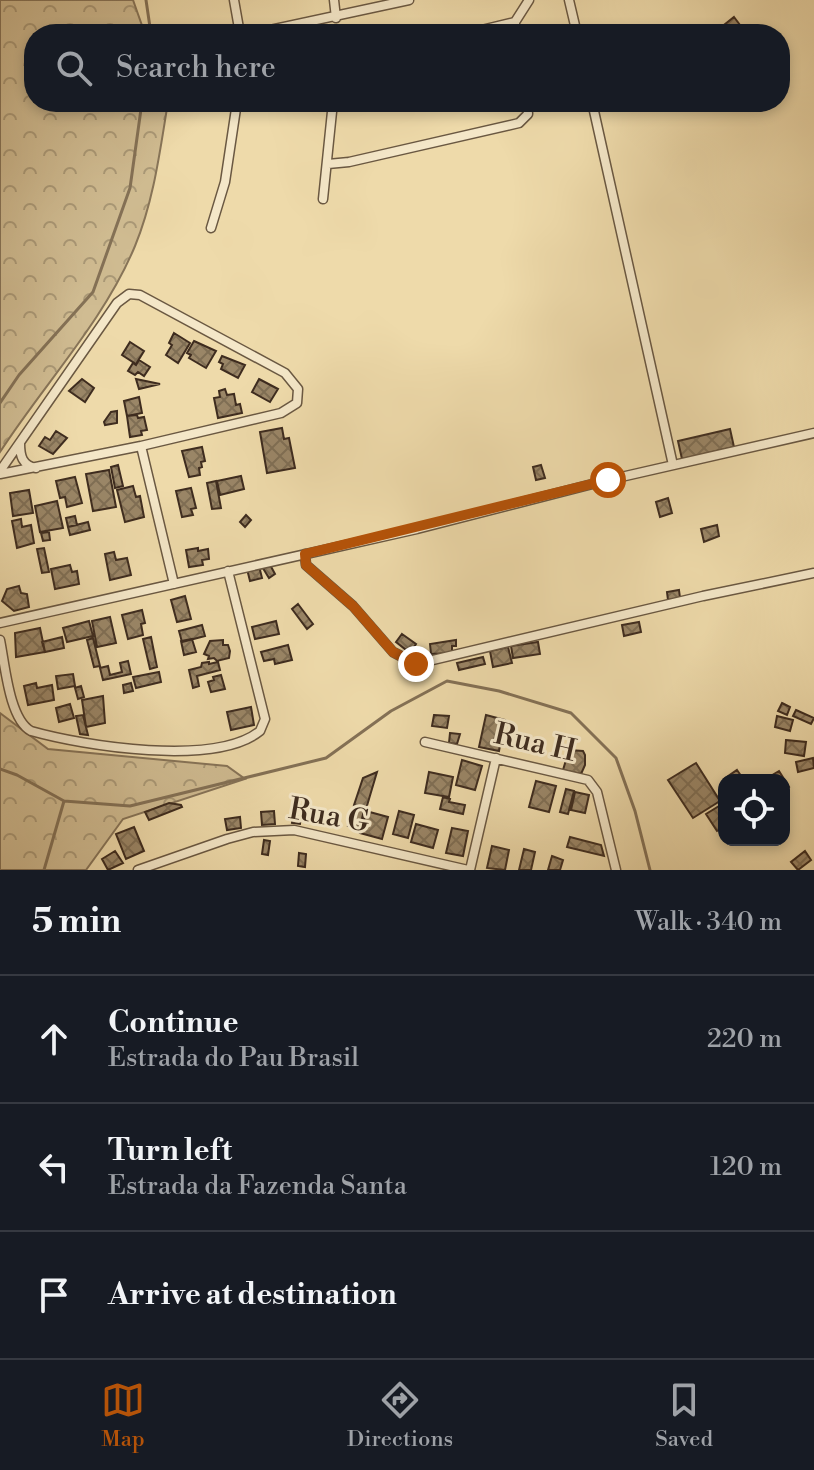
<!DOCTYPE html>
<html lang="en">
<head>
<meta charset="utf-8">
<style>
	:root { --surface:#171b24; --page:#20242c; --text:#f1f3f6; --muted:#9ea1a6; --line:#363941; --accent:#b45309 }
	body { margin:0; font-family:"Libre Bodoni",serif; background:var(--page); color:var(--text) }
	.controls { position:absolute; right:24px; bottom:24px; display:grid; overflow:hidden; border-radius:16px; box-shadow:0 4px 12px #0003 }
	.controls button { width:72px; height:72px; display:grid; place-items:center; padding:0; border:0; border-bottom:2px solid var(--line); background:var(--surface); color:var(--text); font:40px sans-serif }
	.stop { position:absolute; width:24px; height:24px; margin:-18px; border:6px solid #b45309; border-radius:50%; background:#fff }
	.stop.end { background:#b45309; border-color:#fff; box-shadow:0 2px 8px #0008 }
	.list { margin:0; padding:0; list-style:none }
	h2 { display:flex; justify-content:space-between; align-items:center; height:104px; margin:0; padding:0 32px; font-size:34px }
	h2 small { font-size:26px; font-weight:400; color:var(--muted) }
	.list li { display:grid; grid-template-columns:52px 1fr auto; gap:24px; align-items:center; box-sizing:border-box; height:128px; padding:0 32px; border-top:2px solid var(--line) }
	.list b { display:block; font-size:30px; white-space:nowrap }
	.list p { margin:0; font-size:26px; white-space:nowrap; color:var(--muted) }
	.list em { font-size:26px; font-style:normal; color:var(--muted) }
	.icon { flex:none; width:44px; height:44px; fill:none; stroke:currentColor; stroke-width:2; stroke-linecap:round; stroke-linejoin:round }
	.map { position:relative; flex:none; width:814px; height:870px; overflow:hidden }
	.search { position:absolute; background:var(--surface); box-shadow:0 4px 12px #0003; left:24px; right:24px; top:24px; height:88px; display:flex; align-items:center; gap:20px; box-sizing:border-box; padding:0 28px; border-radius:32px; color:var(--muted); font-size:30px }
	.sheet { height:488px; background:var(--surface) }
	nav { display:flex; justify-content:space-around; align-items:center; box-sizing:border-box; height:112px; border-top:2px solid var(--line); background:var(--surface); font-size:22px; color:var(--muted) }
	nav a { display:grid; justify-items:center; gap:4px }
	nav .on { color:var(--accent) }
	.map>svg:first-child { display:block }
	.forest { fill:url(#forest-crowns); stroke:#877458; stroke-width:2 }
	.lines { fill:none; stroke-linecap:round; stroke-linejoin:round }
	.stream { stroke:#847156; stroke-width:3 }
	.building { fill:url(#building-cross-hatch); stroke:#3e2c1f; stroke-width:2 }
	.minor-casing { stroke:#6a5842; stroke-width:11 }
	.minor { stroke:#f4e7c8; stroke-width:8 }
	.route { stroke:#b45309; stroke-width:10 }
	.labels { text-anchor:middle; dominant-baseline:central; stroke-width:6; stroke-linejoin:round; paint-order:stroke }
	.street-label { font-size:30px; fill:#3e2c1f; stroke:#f4e7c8 }
</style>
</head>
<body>
<div class="map">
<svg width="814" height="870" viewBox="0 0 814 870">
	<defs>
		<pattern id="forest-crowns" width="20" height="18" patternUnits="userSpaceOnUse" patternTransform="scale(2)"><rect width="20" height="18" fill="#d0bc92"/><path d="M2 6a3 3 0 1 1 6 0M12 15a3 3 0 1 1 6 0" fill="none" stroke="#a97"/></pattern>
		<pattern id="building-cross-hatch" width="8" height="8" patternUnits="userSpaceOnUse" patternTransform="scale(2)"><rect width="8" height="8" fill="#9a8667"/><path d="M0 0l8 8M0 8l8-8" fill="none" stroke="#7f6e54"/></pattern>
	</defs>
	<rect width="100%" height="100%" fill="#eedaaa"/>
	<filter id="stains"><feTurbulence type="fractalNoise" baseFrequency=".0025" numOctaves="4"/><feColorMatrix values="0 0 0 0 .2 0 0 0 0 .09 0 0 0 0 .02 0 0 0 .5 -.17"/></filter>
	<radialGradient id="worn" r=".72"><stop offset=".6" stop-color="#630" stop-opacity="0"/><stop offset="1" stop-color="#630" stop-opacity=".3"/></radialGradient>
	<path class="forest" d="M0,0h133l12,34h-111v68h134c-8,48 -14,98 -33,144 -31,75 -91,138 -135,206z
		M0,713l48,36 179,17 18,13 -122,40 -37,51h-86z"/>
	<g class="lines">
		<path class="stream" d="M146,0l5,34
			M0,403l19,-28 74,-83 37,-104 12,-86
			M0,769l17,6 47,26 66,5 196,-48 65,-47 56,-30 52,10 72,22 45,45 19,53 15,59
			M44,870l20,-69"/>
	</g>
	<path class="building" d="M734,17l9,12 -7,5h-5l-7,-9z
		M174,333l16,10 -12,20 -12,-8 6,-10 -3,-2z
		M194,341l22,10 -10,17 -17,-10 2,-3 -4,-2z
		M130,342l14,9 -8,13 -14,-9z
		M222,356l23,9 -7,13 -17,-9 2,-5 -4,-2z
		M139,360l11,7 -6,9 -6,-4 -3,3 -7,-4 5,-8 3,2z
		M82,379l12,9 -9,14 -16,-11z
		M136,379l24,5 -21,5z
		M259,379l19,10 -8,13 -18,-10z
		M225,389l2,6 7,-1 2,11 4,-1 2,9 -24,5 -4,-20 6,-1 -1,-6z
		M139,397l3,16 -15,3 -3,-15z
		M117,411v12l-12,2 -1,-3 7,-10z
		M137,415l1,3 6,-1 3,13 -6,1 1,4 -12,2 -3,-21z
		M282,428l2,11 5,-1 6,30 -28,5 -7,-41z
		M730,429l4,18 -52,12 -4,-18z
		M56,431l11,7 -14,16 -14,-8 6,-9 5,3z
		M202,447l3,14 -4,1 1,5 -3,1 1,7 -11,2 -7,-26z
		M118,465l5,21 -8,2 -4,-21z
		M541,465l4,13 -9,2 -3,-13z
		M109,470l7,37 -23,4 -7,-37z
		M241,476l3,13 -24,6 -3,-14z
		M75,477l7,26 -15,4 -2,-10 -5,1 -4,-17z
		M216,481l5,27 -9,1 -5,-26z
		M133,486l3,11 4,-1 4,21 -19,5 -8,-32z
		M191,488l5,20 -5,1 2,6 -11,2 -6,-26z
		M29,490l4,23 -20,3 -3,-23z
		M668,498l4,15 -12,4 -4,-15z
		M57,501l6,27 -23,4 -5,-26z
		M246,515l5,5 -6,7 -5,-5z
		M75,516l2,9 -9,2 -2,-9z
		M21,519l1,8 9,-2 3,18 -17,5 -5,-27z
		M88,522l2,8 -20,5 -2,-8z
		M717,525l2,11 -15,6 -3,-13z
		M49,532l1,8 -7,1 -2,-8z
		M44,548l5,24 -7,1 -5,-24z
		M198,548v3l10,-2 1,10 -7,1 1,5 -14,2 -3,-17z
		M114,552l2,8 11,-2 4,17 -21,5 -5,-26z
		M269,563l6,11 -6,4 -8,-13z
		M70,565l2,7 5,-1 2,13 -24,5 -4,-20z
		M259,566l3,12 -12,3 -3,-12z
		M19,586l2,7 6,1 2,13 -15,4 -12,-10 5,-12z
		M679,590l1,8 -12,2 -1,-8z
		M185,596l6,23 -14,3 -6,-22z
		M298,604l15,20 -6,5 -15,-20z
		M142,610l3,13 -4,1 2,11 -15,4 -6,-24z
		M110,617l6,26 -19,4 -5,-26z
		M89,621l4,15 -26,6 -4,-14z
		M276,621l3,13 -24,5 -3,-12z
		M639,622l2,10 -17,4 -2,-11z
		M202,625l3,11 -23,6 -3,-11z
		M40,628l5,24 -29,5 -1,-24z
		M402,634l14,10 -6,9 -14,-11z
		M62,637l2,11 -19,4 -3,-10z
		M151,637l6,30 -7,2 -7,-30z
		M93,638l7,28 -6,1 -7,-27z
		M192,639l4,13 -12,3 -3,-14z
		M223,640v5h5l2,6 -1,7 -12,3 -3,-3 -6,1 1,-3 -5,-2 6,-13z
		M456,640v6h-4v7l-21,1 -1,-10z
		M538,642l2,12 -27,4 -2,-12z
		M288,645l4,15 -17,4 -1,-5 -10,2 -3,-9z
		M508,647l4,16 -19,4 -3,-16z
		M483,657l2,7 -26,6 -2,-7z
		M128,661l3,13 -28,6 -3,-12 8,-2 2,9 12,-3 -2,-9z
		M209,662v2l9,-2 2,8 -23,6 2,10 -6,2 -4,-18 12,-3 1,-4z
		M159,672l2,10 -25,6 -3,-11z
		M73,674l2,12 -17,3 -2,-13z
		M221,675l4,14 -14,3 -3,-10 6,-2 -1,-3z
		M36,683l1,5 15,-3 2,15 -26,5 -4,-19z
		M131,683l2,8 -9,2 -1,-8z
		M81,686l3,11 -6,2 -3,-11z
		M103,696l2,27 -19,4 -4,-27z
		M782,703l8,4 -3,8 -9,-4z
		M70,704l4,14 -15,4 -3,-14z
		M251,707l3,18 -23,5 -4,-18z
		M796,710l18,8 -3,6 -18,-8z
		M83,715l5,20 -8,-1 -4,-18z
		M434,715l15,1 -2,12 -15,-2z
		M486,715l19,5 -6,31 -20,-4z
		M777,716l16,4 -3,11 -15,-4z
		M450,733l10,1 -3,10 -8,-1z
		M786,740l20,2 -2,14 -19,-3z
		M569,750l14,1 2,4v10l-4,9 -18,-4z
		M813,758l1,10 -16,4 -2,-10z
		M462,760l20,6 -7,24 -19,-5z
		M696,763l24,38 -27,17 -25,-38z
		M737,770l7,10h-19l-1,-1z
		M779,771l10,16 -5,3v-10h-20z
		M377,772l-11,37 -12,-4 9,-27z
		M429,772l24,5 -4,20 -24,-4z
		M536,781l20,5 -7,26 -20,-5z
		M566,789l8,2 -6,23 -8,-2z
		M575,792l14,3 -4,18 -14,-3z
		M443,797l7,2 -1,3 16,3 -2,9 -23,-5z
		M169,803l12,2 1,2 -33,13 -4,-8z
		M724,803v24l-7,4 -11,-17z
		M295,804l7,1 -2,19 -8,-1z
		M353,808l11,3 -5,18 -11,-3z
		M274,811l1,13 -13,1 -1,-13z
		M366,811l22,6 -6,22 -22,-6z
		M399,811l15,4 -6,23 -15,-4z
		M240,817l1,11 -14,2 -2,-11z
		M416,824l22,6 -5,18 -22,-6z
		M134,827l10,24 -18,8 -10,-25z
		M452,828l16,3 -5,25 -17,-3z
		M570,837l31,8 3,11 -37,-9z
		M264,840l6,1 -2,14 -6,-1z
		M492,846l17,4 -4,20 -18,-2z
		M524,849l11,3 -4,18h-12z
		M115,851l8,12 -15,7 -6,-11z
		M805,851l6,9 -13,10 -7,-8z
		M299,853l7,1 -1,13 -7,-1z
		M552,856l11,4 -3,10h-12z"/>
	<g class="lines">
		<defs>
			<path id="minor" d="M234,0l6,34
				M334,0l2,18
				M569,0l8,34
				M251,34l158,-34
				M465,34l50,-12
				M515,34v-12l14,-22
				M592,102l81,363
				M328,164l21,-2 170,-39 9,-9 -1,-12
				M323,199l10,-97
				M211,228l14,-46 12,-80
				M20,443c0,13 2,22 16,25
				M141,446l33,138
				M0,471l117,-168 12,-9 11,1 145,78 13,16 -1,14 -16,10 -140,33 -141,28
				M305,554l1,11 47,41 40,46 23,12 287,-68 111,-23
				M0,623l417,-94 191,-49 206,-47
				M0,640c5,24 9,79 31,91 53,15 184,36 229,0l5,-12 -37,-148
				M425,742l163,38 9,12 19,78
				M138,870l89,-31 26,-7 41,-2 174,40
				M470,870l26,-112"/>
		</defs>
		<use href="#minor" class="minor-casing"/>
		<use href="#minor" class="minor"/>
	</g>
	<g class="lines">
		<path class="route" d="M416,664l-23,-12 -40,-46 -47,-41 -1,-11 303,-74"/>
	</g>
	<g class="labels">
		<g class="street-label">
			<text transform="translate(535 743) rotate(13)">Rua H</text>
			<text transform="translate(329 816) rotate(10)">Rua G</text>
		</g>
	</g>
	<rect width="100%" height="100%" filter="url(#stains)"/>
	<rect width="100%" height="100%" fill="url(#worn)"/>
</svg>
<div class="controls">
<button><svg class="icon" aria-label="locate" viewBox="0 0 24 24"><circle cx="12" cy="12" r="6"/><path d="M12 2v4M12 18v4M2 12h4M18 12h4"/></svg></button>
</div>
<div class="stop" style="left:608px;top:480px"></div>
<div class="stop end" style="left:416px;top:664px"></div>
<div class="search"><svg class="icon" aria-label="search" viewBox="0 0 24 24"><circle cx="10" cy="10" r="6"/><path d="M15 15l6 6"/></svg>Search here</div>
</div>
<section class="sheet">
<h2>5 min<small>Walk · 340 m</small></h2>
<ul class="list">
<li><svg class="icon" aria-label="ahead" viewBox="0 0 24 24"><path d="M12 20V5M6 11l6-6 6 6"/></svg><div><b>Continue</b><p>Estrada do Pau Brasil</p></div><em>220 m</em></li>
<li><svg class="icon" aria-label="left" viewBox="0 0 24 24"><path d="M17 20v-9H6M10 6l-5 5 5 5"/></svg><div><b>Turn left</b><p>Estrada da Fazenda Santa</p></div><em>120 m</em></li>
<li><svg class="icon" aria-label="arrive" viewBox="0 0 24 24"><path d="M6 21V4h12l-3 4 3 4H6"/></svg><div><b>Arrive at destination</b></div></li>
</ul>
</section>
<nav>
<a class="on"><svg class="icon" aria-label="map" viewBox="0 0 24 24"><path d="M3 6l6-2 6 2 6-2v14l-6 2-6-2-6 2zM9 4v14M15 6v14"/></svg>Map</a>
<a><svg class="icon" aria-label="directions" viewBox="0 0 24 24"><path d="M12 3l9 9-9 9-9-9zM9 14v-3h6M13 9l2 2-2 2"/></svg>Directions</a>
<a><svg class="icon" aria-label="saved" viewBox="0 0 24 24"><path d="M7 4h10v16l-5-4-5 4z"/></svg>Saved</a>
</nav>
</body>
</html>
